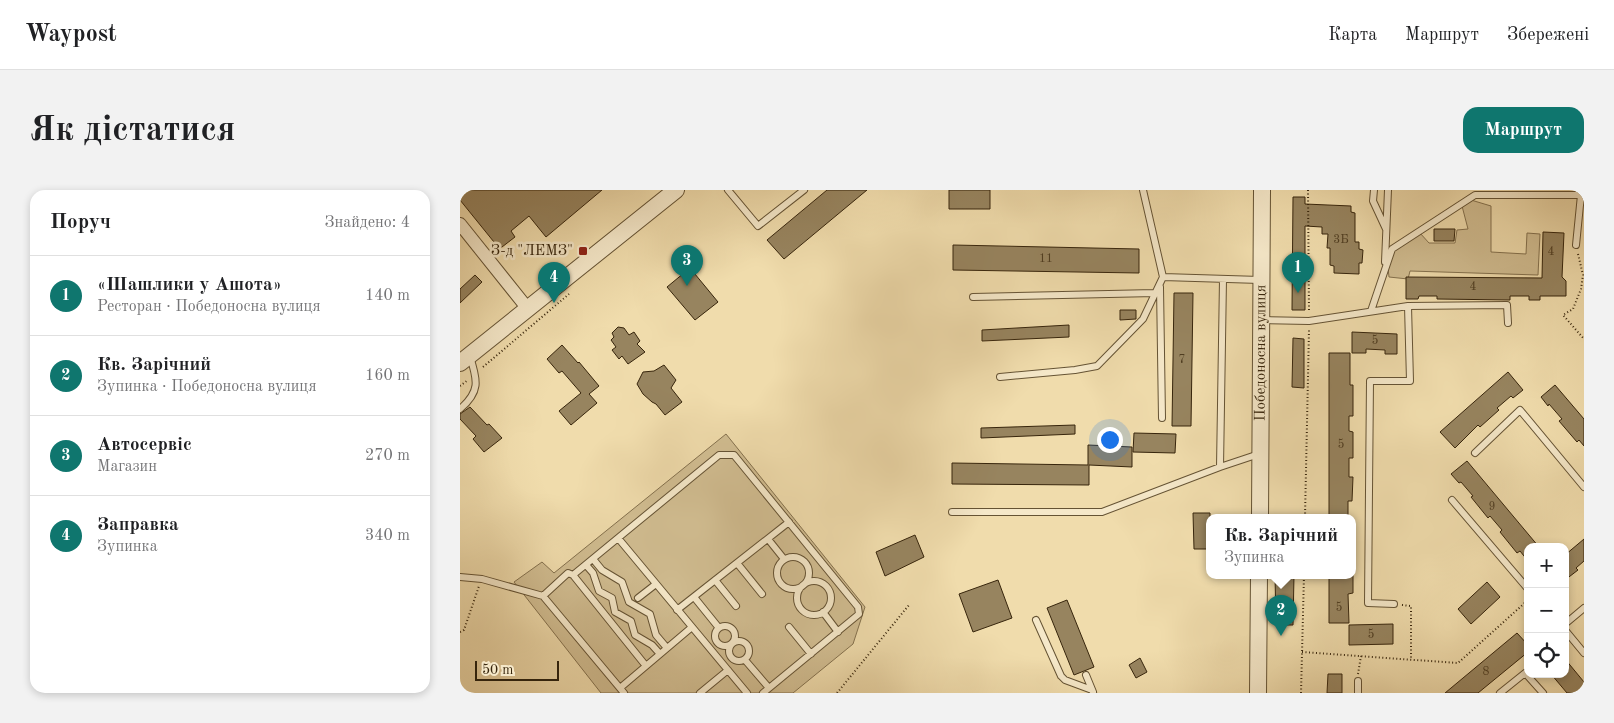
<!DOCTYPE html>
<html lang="uk">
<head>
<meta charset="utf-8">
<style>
	:root { --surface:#fff; --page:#f2f2f2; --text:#202124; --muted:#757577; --line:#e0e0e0; --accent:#0f766e }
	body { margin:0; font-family:"Old Standard TT",serif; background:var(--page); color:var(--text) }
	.controls { position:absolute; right:15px; bottom:15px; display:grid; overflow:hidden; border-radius:10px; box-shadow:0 2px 8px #0003 }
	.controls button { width:45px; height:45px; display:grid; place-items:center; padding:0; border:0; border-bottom:1px solid var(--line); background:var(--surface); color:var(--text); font:25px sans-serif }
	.scale { position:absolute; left:15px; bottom:12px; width:84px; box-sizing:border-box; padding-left:5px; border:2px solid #37250c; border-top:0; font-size:14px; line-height:18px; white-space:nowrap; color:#37250c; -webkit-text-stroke:4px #f5e8c9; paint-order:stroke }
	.you { position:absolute; left:649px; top:249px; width:18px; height:18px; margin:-12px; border:4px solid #fff; border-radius:50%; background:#1a73e8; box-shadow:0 0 0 8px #1a73e833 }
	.badge { display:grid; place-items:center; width:32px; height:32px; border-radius:50%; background:var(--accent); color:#fff; font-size:16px; font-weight:700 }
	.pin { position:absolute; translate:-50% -41px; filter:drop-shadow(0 1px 2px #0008) }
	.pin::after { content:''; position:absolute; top:26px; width:18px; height:15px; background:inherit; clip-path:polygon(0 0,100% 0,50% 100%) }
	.popup { position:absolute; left:746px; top:324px; width:150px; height:65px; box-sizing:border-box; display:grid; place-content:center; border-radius:10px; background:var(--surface); filter:drop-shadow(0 1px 4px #0005); font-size:16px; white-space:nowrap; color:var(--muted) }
	.popup b { font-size:19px; color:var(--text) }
	.popup::after { content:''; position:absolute; left:50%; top:100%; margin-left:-10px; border:10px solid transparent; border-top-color:var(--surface) }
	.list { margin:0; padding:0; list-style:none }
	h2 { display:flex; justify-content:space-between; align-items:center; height:65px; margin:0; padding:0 20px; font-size:21px }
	h2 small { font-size:16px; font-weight:400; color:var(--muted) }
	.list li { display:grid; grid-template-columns:32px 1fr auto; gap:15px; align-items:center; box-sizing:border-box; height:80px; padding:0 20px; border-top:1px solid var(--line) }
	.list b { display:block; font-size:19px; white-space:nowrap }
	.list p { margin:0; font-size:16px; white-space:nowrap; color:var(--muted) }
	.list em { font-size:16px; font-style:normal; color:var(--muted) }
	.icon { flex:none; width:28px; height:28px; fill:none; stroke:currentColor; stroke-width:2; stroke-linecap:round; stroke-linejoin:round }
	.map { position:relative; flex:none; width:1124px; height:503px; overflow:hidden; border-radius:15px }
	header { display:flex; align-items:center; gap:30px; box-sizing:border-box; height:70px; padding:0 25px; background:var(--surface); border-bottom:1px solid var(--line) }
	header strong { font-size:24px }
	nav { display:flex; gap:28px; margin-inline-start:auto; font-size:18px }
	.intro { display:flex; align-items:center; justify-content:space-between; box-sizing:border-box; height:120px; padding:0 30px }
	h1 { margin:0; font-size:35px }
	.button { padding:12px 22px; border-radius:15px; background:var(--accent); color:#fff; font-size:18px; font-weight:700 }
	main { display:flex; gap:30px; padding:0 30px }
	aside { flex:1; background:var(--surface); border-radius:15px; box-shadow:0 2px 8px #0003 }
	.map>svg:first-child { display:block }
	.green { fill:#d1bd91; stroke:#84714e }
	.building { fill:#97845f; stroke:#37250c }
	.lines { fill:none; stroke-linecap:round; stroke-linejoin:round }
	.service-casing { stroke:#655334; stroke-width:8 }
	.minor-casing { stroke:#655334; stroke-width:14 }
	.tertiary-casing { stroke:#655334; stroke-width:18 }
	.path { stroke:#37250c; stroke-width:2; stroke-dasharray:1 2.5; stroke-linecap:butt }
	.service { stroke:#f5e8c9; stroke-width:6 }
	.minor { stroke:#f5e8c9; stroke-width:12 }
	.tertiary { stroke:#f5e8c9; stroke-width:16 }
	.poi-dot { fill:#8f2418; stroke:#f5e8c9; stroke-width:2 }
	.labels { text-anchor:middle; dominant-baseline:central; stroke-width:5; stroke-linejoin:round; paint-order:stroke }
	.number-label { font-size:12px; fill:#4f3d21 }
	.poi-label { font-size:15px; fill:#37250c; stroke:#f5e8c9; text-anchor:end }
	.street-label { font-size:15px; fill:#37250c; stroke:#f5e8c9 }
</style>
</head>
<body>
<header>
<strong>Waypost</strong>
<nav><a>Карта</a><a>Маршрут</a><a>Збережені</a></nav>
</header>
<div class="intro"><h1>Як дістатися</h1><a class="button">Маршрут</a></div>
<main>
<aside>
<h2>Поруч<small>Знайдено: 4</small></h2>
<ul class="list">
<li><span class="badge">1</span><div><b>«Шашлики у Ашота»</b><p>Ресторан · Победоносна вулиця</p></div><em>140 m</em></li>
<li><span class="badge">2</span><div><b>Кв. Зарічний</b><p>Зупинка · Победоносна вулиця</p></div><em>160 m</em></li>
<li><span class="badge">3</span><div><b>Автосервіс</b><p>Магазин</p></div><em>270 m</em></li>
<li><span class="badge">4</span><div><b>Заправка</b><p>Зупинка</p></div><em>340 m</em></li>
</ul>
</aside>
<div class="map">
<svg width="1124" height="503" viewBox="0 0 1124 503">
	<rect width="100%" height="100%" fill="#f0dcac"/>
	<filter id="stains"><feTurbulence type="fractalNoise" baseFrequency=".004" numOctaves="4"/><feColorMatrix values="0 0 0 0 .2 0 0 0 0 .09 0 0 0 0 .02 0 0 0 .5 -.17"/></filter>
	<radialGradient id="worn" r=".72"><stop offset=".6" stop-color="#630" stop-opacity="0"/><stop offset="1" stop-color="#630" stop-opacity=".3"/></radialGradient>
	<path class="green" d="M1011,10l20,6v46l35,2 1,-21 13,1 -2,41 -128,-4 -2,8 -19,-2 -1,-9 5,-18 27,-17 9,10h26l2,-13 11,-1 -6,-23z
		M266,244l139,173 -12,37 -60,49h-192l-87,-111 28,-20 12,11z"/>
	<path class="building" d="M0,0h142l-56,47 -17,-21 -18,15 4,6 -13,10h-4l-38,-47z
		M367,0h40l-83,69 -17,-19z
		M489,0h41v19h-41z
		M833,7h12v7l46,2v6l4,1v29h4v7l4,1 -1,13h-3v11l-25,-1v-7l-4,-1v-17h-3l1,-14h-6v-7l-17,-1v84h-13z
		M974,39h21l-1,12h-20z
		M1083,42l21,1 -2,44 4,4v15h-26v4h-11v-4h-19v4l-73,-1v-3h-18l-1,3h-12v-22l136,1z
		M493,55l186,4v24l-186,-3z
		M230,78l28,34 -23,18 -28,-33z
		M15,85l7,7 -22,21v-14z
		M714,103h19l-2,133h-19z
		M660,120h16v9l-16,1z
		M609,135v12l-87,4v-11z
		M158,137l6,1 5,7 5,-3 6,9 -3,3 8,8 -17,12 -6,-8 -3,3 -7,-9 4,-3 -5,-7 3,-3 -2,-4z
		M892,142l45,2v20h-12v-4l-19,-1v4h-14z
		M833,148l11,1v49l-12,-1z
		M102,155l16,18 1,-1 20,24 -10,8 8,9 -26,22 -12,-14 22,-18 -19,-22 -3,2 -12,-14z
		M869,163h21v32h3v31h-4v15l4,1v26h-4v19h4l-1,24h-4v16h-19z
		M204,175l12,15 -5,8 11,14 -17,13 -9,-11 -4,-2 -9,-8 -6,-10 6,-12 11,-1z
		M1048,182l15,18 -10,8 -2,-2 -14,12 2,2 -19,17 -2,-2 -23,23 -15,-16z
		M1095,195l29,34v27l-5,-6 -2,2 -18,-21 3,-2 -13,-15 -1,2 -7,-9z
		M10,217l17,18 2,-1 13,14 -18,14 -11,-13 3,-3 -16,-17v-5z
		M615,235v9l-94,4v-10z
		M674,243l42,1 -1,19 -42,-1z
		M628,255l44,2v20l-43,-2v20l-137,-1v-21l136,2z
		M1007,271l72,86h-11v14l-8,-10 -3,2 -17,-21 2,-2 -12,-14 -2,2 -17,-21 2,-1 -12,-14 -2,1 -8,-9z
		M733,323h17v36h-16z
		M455,345l9,22 -39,19 -9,-24z
		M1124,349v22l-8,7 2,2 -13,10v-25z
		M815,385h19l-1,50h-17z
		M869,385h24v18l-5,1 1,29h-20z
		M538,390l14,38 -39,14 -14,-38z
		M1027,392l13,15 -29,27 -13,-15z
		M607,410l27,67 -20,8 -27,-67z
		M933,434v20l-44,1v-20z
		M1057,443l11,12v7l-50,41h-33z
		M680,468l7,14 -11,6 -7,-13z
		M1105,469l19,23v11h-17l-16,-19h14z
		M868,484h14v19h-15z"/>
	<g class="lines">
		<defs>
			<path id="service" d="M268,0l30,36 46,-36
				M683,0l20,87 97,3
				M914,0l-1,11 13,28
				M1116,55l5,-50
				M925,72l3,-72
				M700,97l2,131
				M513,107l182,-4
				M911,121l21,-62 83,-54h109
				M803,130l46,1 99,-15 99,-1 1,18
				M540,187l75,-7 22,-4 46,-47 20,-42
				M0,219c20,-17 18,-28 10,-52
				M1015,263l45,-43 64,77
				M760,277l3,-188
				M992,310l76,89
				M492,322h150l118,-45 39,-13
				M158,348l129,155
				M308,349l16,20
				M317 383a16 16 0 1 1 32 0a16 16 0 1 1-32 0Z
				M133,369l9,11 20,12 7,20 21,12 6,21 11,13
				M277,373l25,31
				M126,375l7,8 6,18 13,7 3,14 16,9 4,14 17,10 8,9
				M113,385l73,91
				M0,387l22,2 61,17
				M255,390l21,26
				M337 408a17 17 0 1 1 34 0a17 17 0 1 1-34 0Z
				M234,407l25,31
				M178,408l18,-14
				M934,414l-26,-1 2,-222h40l-2,-75
				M217,420l112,-88
				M363,422l15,20
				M576,430l25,56 4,4 27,10
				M1105,434l19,-16
				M255 446a10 10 0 1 1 20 0a10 10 0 1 1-20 0Z
				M329,437l22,27
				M1105,440l19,23
				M269 461a10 10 0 1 1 20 0a10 10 0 1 1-20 0Z
				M285,470l24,28
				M626,485l7,17
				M898,491v12
				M160,498l72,-61
				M164,503l-81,-97 25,-23 5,2 146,-120h15l124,152 1,7 -96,79
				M240,503l28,-23
				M1040,503l25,-20 18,20"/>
			<path id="minor" d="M0,34l68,85"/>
			<g id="tertiary">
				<path d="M0,173l216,-173"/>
				<path id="s1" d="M800,327l2,-327"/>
				<path d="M798,503l1,-118"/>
			</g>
		</defs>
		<use href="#service" class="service-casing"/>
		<use href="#minor" class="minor-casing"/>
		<use href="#tertiary" class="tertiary-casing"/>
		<path class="path" d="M848,0l1,122
			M1118,64l5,21 -2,14 -8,20 -10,6 21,24
			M23,177l86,-73
			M0,196l8,-6
			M845,327l4,-187
			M942,415l9,1v54
			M0,442l4,-2 15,-44
			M842,462l156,11 70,-63
			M898,484l3,-18
			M377,503l72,-88
			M841,503l3,-118"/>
		<use href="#service" class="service"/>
		<use href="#minor" class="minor"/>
		<use href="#tertiary" class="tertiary"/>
	</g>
	<rect class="poi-dot" x="118" y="56" width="10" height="10" rx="2.5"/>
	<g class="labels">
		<g class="number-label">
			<text x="881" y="50">3Б</text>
			<text x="1091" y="62">4</text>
			<text x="586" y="69">11</text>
			<text x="1013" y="97">4</text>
			<text x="915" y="151">5</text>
			<text x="722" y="170">7</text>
			<text x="881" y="255">5</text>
			<text x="1032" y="317">9</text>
			<text x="879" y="418">5</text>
			<text x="911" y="445">5</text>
			<text x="1026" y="482">8</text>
		</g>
		<g class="poi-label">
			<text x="113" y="61">З-д "ЛЕМЗ"</text>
		</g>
		<g class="street-label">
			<text stroke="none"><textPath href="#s1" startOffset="164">Победоносна вулиця</textPath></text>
		</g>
	</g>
	<rect width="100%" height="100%" filter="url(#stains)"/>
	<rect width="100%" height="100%" fill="url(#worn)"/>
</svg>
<div class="controls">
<button>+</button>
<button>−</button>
<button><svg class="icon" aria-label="locate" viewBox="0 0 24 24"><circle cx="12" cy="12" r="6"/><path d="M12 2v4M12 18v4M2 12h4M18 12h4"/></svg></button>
</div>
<div class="scale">50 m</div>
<div class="you"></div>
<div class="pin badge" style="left:838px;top:103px">1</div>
<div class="pin badge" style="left:821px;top:446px">2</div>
<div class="popup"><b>Кв. Зарічний</b>Зупинка</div>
<div class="pin badge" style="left:227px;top:96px">3</div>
<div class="pin badge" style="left:94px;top:113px">4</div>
</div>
</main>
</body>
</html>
